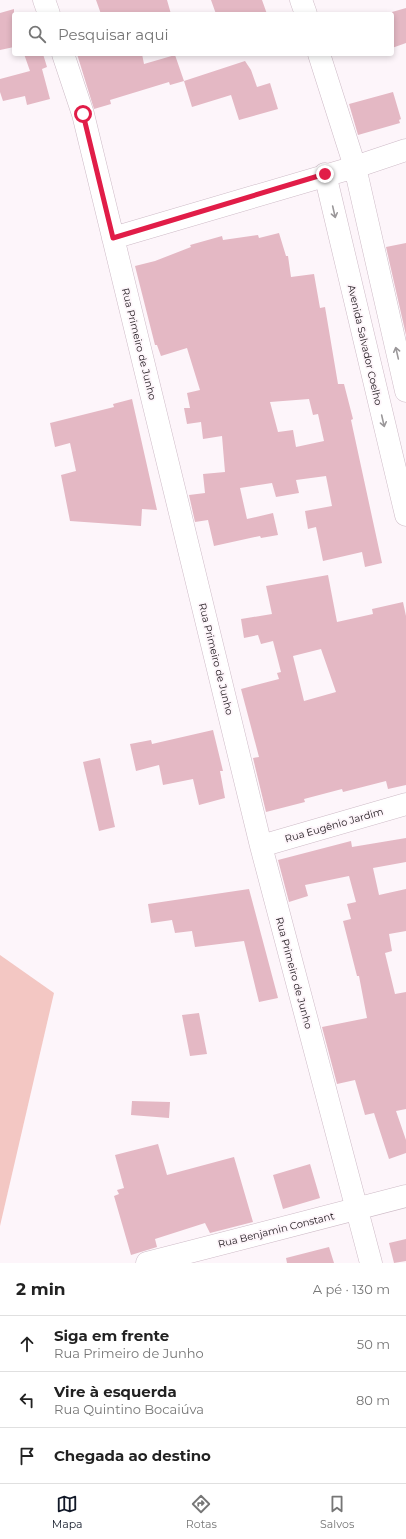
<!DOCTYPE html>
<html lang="pt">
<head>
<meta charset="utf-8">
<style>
	:root { --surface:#fff; --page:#f6f6f6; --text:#222; --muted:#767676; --line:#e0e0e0; --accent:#111827 }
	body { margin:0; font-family:Montserrat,sans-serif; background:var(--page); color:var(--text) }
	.stop { position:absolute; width:12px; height:12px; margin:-9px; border:3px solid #e11d48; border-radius:50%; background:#fff }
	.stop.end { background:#e11d48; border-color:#fff; box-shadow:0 1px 4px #0008 }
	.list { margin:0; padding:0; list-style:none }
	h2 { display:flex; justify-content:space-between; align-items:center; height:52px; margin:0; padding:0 16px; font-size:17px }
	h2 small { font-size:13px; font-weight:400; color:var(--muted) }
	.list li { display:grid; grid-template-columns:26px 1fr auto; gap:12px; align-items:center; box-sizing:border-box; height:56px; padding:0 16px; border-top:1px solid var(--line) }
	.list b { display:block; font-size:15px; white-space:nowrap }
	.list p { margin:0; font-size:13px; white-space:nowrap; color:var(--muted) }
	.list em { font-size:13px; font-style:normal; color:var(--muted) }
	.icon { flex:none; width:22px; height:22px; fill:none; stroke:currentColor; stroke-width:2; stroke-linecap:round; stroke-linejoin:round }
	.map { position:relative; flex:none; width:406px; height:1263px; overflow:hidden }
	.search { position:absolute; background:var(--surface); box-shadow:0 2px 6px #0003; left:12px; right:12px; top:12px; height:44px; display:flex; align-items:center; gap:10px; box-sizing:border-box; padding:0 14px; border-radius:4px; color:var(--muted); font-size:15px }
	.sheet { height:220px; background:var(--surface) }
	nav { display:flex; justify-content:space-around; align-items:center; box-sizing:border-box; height:56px; border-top:1px solid var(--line); background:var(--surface); font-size:11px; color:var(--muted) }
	nav a { display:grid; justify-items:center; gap:2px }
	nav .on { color:var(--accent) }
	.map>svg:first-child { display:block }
	.green { fill:#f3c7c3 }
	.building { fill:#e4b8c4; fill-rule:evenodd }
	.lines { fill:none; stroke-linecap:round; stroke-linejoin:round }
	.minor-casing { stroke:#cebbc7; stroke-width:23 }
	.minor { stroke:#fff; stroke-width:22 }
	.oneway { stroke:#9a9799 }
	.route { stroke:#e11d48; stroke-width:5 }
	.labels { text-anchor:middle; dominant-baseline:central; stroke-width:3.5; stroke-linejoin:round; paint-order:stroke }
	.street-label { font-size:10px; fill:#1f181d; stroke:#fdf5fa }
</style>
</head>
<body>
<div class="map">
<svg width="406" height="1263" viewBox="0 0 406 1263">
	<rect width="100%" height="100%" fill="#fdf5fa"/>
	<path class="green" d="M0,955l54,38 -54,233z"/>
	<path class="building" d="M96,0h71l4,14h-70z
		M211,0h51l5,14h-51z
		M406,8v35l-14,5v-36z
		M14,9v38l-14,3v-37z
		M24,54h19l4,13 -5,2 8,30 -23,6 -2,-9 -22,5 -3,-9v-13l30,-8z
		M77,54h65l2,10 31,-9 9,26 -14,4 -1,-3 -59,18 1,4 -17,5z
		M245,61l6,9 6,17 13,-4 8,26 -39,11 -8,-25 -39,12 -8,-26z
		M393,92l8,27 -2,1 1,3 -42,12 -9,-31z
		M279,233l7,23h2l3,21 23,-3 6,34 5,-1 13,77h6l9,35 -2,1 31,143 -17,4 -3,-15 -39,9 -7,-34 -8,2 -3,-18 27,-5 -6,-30 -30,4 3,13 -23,4 -4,-14 -32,5 7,31 26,-6 5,22 -17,3 -1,-2 -46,10 -6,-26 -13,2 -6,-27 16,-2 -2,-19 22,-2 -3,-36 -19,3 -2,-17 -14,2 -3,-16h6l-3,-15 13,-3 -13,-42 -26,8 -4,-11h-2l-20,-79 20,-5 36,-14 -1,-2 32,-9 1,4 35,-5 1,3zM309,399l4,16 5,-1 6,27 -28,6 -3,-17 -15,2 -8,-30z
		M406,243v92l-20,-88z
		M132,399l25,111 -15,-1 -1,17 -71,-5 -9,-46 15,-4 -6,-28 -15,4 -5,-24 64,-16 -1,-3z
		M328,575l9,47 36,-8 -1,-5 31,-7 3,14v169l-18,4 -2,-8 -43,11 -1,-3 -38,10 1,3 -39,10 -13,-54 6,-1 -18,-68 38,-10 -2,-6 4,-1 -8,-31 -12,3 -3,-9 -14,3 -3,-19 31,-5 -6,-28zM321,649l15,43 -32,9 -11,-45z
		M213,730l10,41h-3l5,27 -26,7 -6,-26 -30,6 -4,-20 -23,6 -6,-27 21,-4 1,4z
		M100,758l15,69 -16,4 -16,-69z
		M406,838v24l-33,6 6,27 27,-6v42l-17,3 3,17 -7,2 10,41 11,-2v117l-10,2 10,29v13l-17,6 -15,-46 -9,2 -10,-35 -18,4 -15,-57 45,-9 -8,-42h-2l-14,-55 8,-2 -4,-15 9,-2 -7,-26 -44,9 3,11 -19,6 -11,-42 73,-19 1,6z
		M249,889l29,109 -19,4 -15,-61 -49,6 -3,-16 -17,2 -3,-13 -21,3 -3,-19z
		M199,1013l8,41 -17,2 -8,-41z
		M132,1101l38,1 -1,16 -38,-3z
		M158,1144l9,31 67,-18 19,65 -43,11 -5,-10 -50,16 2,8 -26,8 -17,-59 5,-2 -2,-4 7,-2 -9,-33z
		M310,1164l10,34 -37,11 -10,-34z
		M406,1239v22l-12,2 -5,-20z
		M329,1247l5,16h-47l-1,-5z"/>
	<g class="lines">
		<defs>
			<path id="minor" d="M44,0l5,14
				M301,0l5,14
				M63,54l20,60 178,732 110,417
				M319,54l36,113 51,224
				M325,174l81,341
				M113,238l242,-71 51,-17
				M261,846l145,-42
				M147,1263l259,-67"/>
		</defs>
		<use href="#minor" class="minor-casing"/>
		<use href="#minor" class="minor"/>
	</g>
	<defs><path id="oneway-shaft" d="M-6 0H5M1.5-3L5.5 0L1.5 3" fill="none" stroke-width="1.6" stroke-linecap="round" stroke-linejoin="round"/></defs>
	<g class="oneway">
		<use href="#oneway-shaft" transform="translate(334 212) rotate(77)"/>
		<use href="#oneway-shaft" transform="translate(397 353) rotate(-103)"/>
		<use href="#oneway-shaft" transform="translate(383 421) rotate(77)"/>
	</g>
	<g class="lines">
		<path class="route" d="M83,114l30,124 212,-64"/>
	</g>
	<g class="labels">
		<g class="street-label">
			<text transform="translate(139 344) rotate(76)">Rua Primeiro de Junho</text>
			<text transform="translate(365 345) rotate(77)">Avenida Salvador Coelho</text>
			<text transform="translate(216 659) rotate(76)">Rua Primeiro de Junho</text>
			<text transform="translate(334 825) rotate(-16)">Rua Eugênio Jardim</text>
			<text transform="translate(294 973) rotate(75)">Rua Primeiro de Junho</text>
			<text transform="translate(276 1230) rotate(-14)">Rua Benjamin Constant</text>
		</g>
	</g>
</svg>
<div class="stop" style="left:83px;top:114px"></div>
<div class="stop end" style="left:325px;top:174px"></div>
<div class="search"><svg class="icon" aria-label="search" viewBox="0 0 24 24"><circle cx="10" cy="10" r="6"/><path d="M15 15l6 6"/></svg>Pesquisar aqui</div>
</div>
<section class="sheet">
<h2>2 min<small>A pé · 130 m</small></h2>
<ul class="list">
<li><svg class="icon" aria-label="ahead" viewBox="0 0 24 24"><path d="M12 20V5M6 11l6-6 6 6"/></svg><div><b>Siga em frente</b><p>Rua Primeiro de Junho</p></div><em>50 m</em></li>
<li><svg class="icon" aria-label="left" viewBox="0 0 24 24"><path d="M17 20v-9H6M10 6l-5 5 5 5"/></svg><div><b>Vire à esquerda</b><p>Rua Quintino Bocaiúva</p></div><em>80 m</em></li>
<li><svg class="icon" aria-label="arrive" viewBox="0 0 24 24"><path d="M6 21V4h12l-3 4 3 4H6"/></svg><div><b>Chegada ao destino</b></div></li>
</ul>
</section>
<nav>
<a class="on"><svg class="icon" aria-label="map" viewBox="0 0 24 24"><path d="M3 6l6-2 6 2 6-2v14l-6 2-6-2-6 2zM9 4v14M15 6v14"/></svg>Mapa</a>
<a><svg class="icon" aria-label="directions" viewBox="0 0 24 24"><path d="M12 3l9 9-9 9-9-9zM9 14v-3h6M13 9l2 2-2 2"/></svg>Rotas</a>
<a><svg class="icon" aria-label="saved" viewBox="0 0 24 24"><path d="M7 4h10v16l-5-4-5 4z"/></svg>Salvos</a>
</nav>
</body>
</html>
